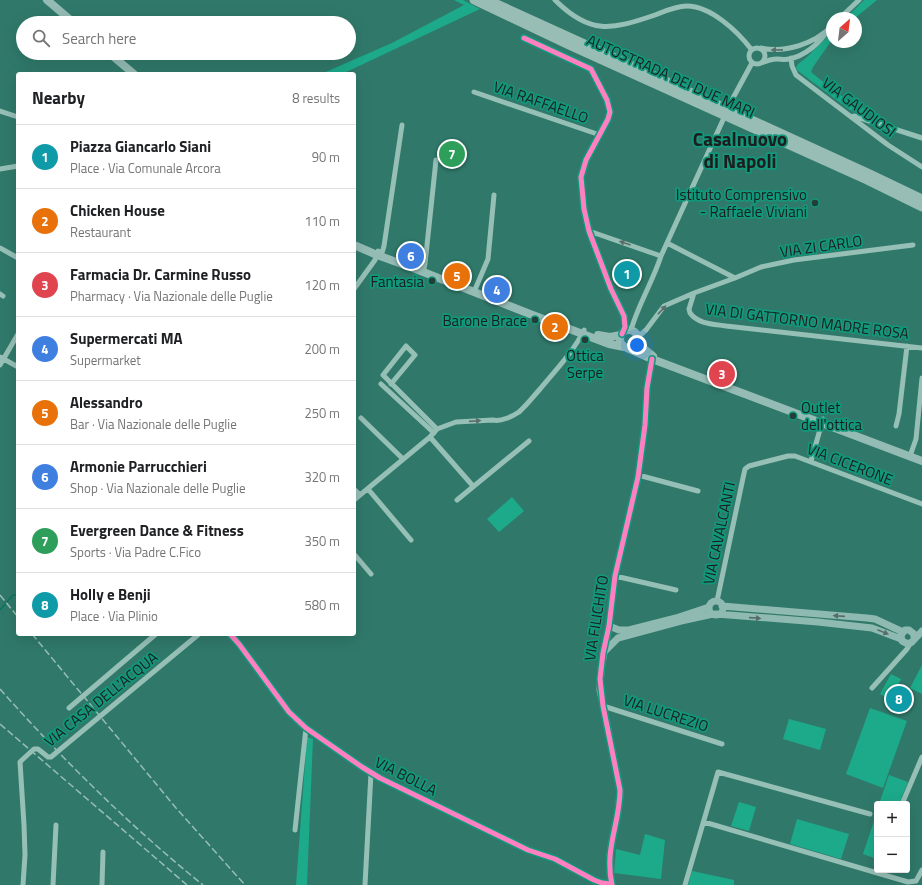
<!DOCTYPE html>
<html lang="en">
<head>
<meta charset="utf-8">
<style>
	:root { --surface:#fff; --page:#f2f2f2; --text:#202124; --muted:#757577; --line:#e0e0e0; --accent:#243d38 }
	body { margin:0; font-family:"Titillium Web",sans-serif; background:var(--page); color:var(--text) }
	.controls { position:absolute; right:12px; bottom:12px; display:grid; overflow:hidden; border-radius:4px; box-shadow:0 4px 16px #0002 }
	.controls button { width:36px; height:36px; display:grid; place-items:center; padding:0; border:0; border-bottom:1px solid var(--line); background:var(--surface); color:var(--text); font:20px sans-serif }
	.compass { position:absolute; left:826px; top:12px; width:36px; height:36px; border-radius:50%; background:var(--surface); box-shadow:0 4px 16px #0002; rotate:28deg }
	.you { position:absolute; left:637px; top:345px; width:14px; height:14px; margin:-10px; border:3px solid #fff; border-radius:50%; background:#1a73e8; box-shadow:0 0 0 6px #1a73e833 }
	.badge { display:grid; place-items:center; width:26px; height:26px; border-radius:50%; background:var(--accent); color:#fff; font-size:13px; font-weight:700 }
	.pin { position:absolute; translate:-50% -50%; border:2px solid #fff; box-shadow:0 1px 4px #0006 }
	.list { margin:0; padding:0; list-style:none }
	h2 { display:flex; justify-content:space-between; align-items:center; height:52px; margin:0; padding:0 16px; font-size:17px }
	h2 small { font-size:13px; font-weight:400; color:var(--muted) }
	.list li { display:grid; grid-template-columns:26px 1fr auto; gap:12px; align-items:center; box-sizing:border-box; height:64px; padding:0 16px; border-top:1px solid var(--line) }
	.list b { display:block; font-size:15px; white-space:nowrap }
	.list p { margin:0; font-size:13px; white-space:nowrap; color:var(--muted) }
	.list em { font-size:13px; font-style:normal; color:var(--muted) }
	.icon { flex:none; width:22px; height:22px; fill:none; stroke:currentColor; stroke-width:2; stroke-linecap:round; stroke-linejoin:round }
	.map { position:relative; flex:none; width:922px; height:885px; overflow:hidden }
	.search { position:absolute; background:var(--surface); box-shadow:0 4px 16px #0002; left:16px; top:16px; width:340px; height:44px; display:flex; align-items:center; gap:10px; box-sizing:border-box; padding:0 14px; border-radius:22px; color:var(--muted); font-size:15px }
	.panel { position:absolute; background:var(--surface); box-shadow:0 4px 16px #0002; left:16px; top:72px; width:340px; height:564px; border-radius:4px }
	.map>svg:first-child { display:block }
	.green { fill:#1caa8a }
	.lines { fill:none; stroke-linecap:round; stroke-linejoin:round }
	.stream { stroke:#0d745f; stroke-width:1.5 }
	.street { stroke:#96bfb6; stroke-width:5 }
	.secondary { stroke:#8fbab1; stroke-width:7 }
	.primary { stroke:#94bcb4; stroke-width:8 }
	.highway { stroke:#97bdb5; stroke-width:9 }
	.rail { stroke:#97bdb5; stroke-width:1.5; stroke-dasharray:7 3; stroke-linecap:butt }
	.cycleway-casing { stroke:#11987b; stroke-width:8 }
	.cycleway { stroke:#ff80c0; stroke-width:5 }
	.oneway { fill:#5a6e6a }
	.oneway2 { fill:#566c67 }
	.poi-dot { fill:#243d38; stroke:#11987b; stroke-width:1.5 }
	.labels { text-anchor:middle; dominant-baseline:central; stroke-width:3.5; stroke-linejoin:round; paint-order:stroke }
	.street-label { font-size:15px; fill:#1d1d1d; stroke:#11987b }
	.poi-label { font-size:15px; fill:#1d1d1d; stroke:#11987b; text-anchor:end }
	.district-label { font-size:19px; font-weight:bold; fill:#1d1d1d; stroke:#11987b }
</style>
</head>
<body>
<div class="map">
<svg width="922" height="885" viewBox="0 0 922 885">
	<rect width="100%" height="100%" fill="#30796a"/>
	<path class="green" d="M454,0h9l17,9 -138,65h-21l71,-31 72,-38z
		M864,0h13l-22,18h-9z
		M832,32v8l-19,27 -2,5c11,9 44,37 57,37l-2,7 -16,-6 -52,-39 -2,-3 2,-4 8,-6z
		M512,497l12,14 -25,21 -12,-13z
		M922,665v29l-12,-6z
		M891,674l10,5 -10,21 -11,-6z
		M870,708l37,13 -24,67 -37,-14z
		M789,719l37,10 -6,21 -37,-11z
		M307,737l6,2 -6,146h-11z
		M889,775l19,7 -9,22h-20z
		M739,802l17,5 -7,24 -18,-5z
		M877,812v47l-14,-5z
		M797,819l52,15 -8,25 -51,-15z
		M645,834l20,6 -4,39 -47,-6 2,-24 24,6z
		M692,871l42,9v5h-46z"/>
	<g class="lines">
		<path class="stream" d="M0,610l13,-15h5"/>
		<path class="street" d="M555,0c35,35 56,30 100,15 10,-4 21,-9 32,-9 24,0 51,26 64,43
			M840,18l19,-18
			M524,38l67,31 16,31 3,12 -2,7 -22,41 -5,17 3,32 5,22 22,58 13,27 1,11 -3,7
			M749 56a8 8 0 1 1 16 0a8 8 0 1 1-16 0Z
			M761,48c25,5 53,-4 71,-22
			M791,58l1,8 4,9 92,70 34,22
			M761,63c5,-2 10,-4 16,-4 4,0 8,1 12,0 16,-3 31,-16 39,-29
			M474,92l126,43
			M0,111l18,6
			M854,116l68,22
			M0,169l18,-3
			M589,231l72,25
			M667,243l68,35
			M0,248l18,10
			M381,256l3,-10 18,-121
			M423,272l2,-8 11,-104
			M354,289l21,-29 3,-9
			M474,292l14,-33 6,-64
			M694,293l-5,16 1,4c8,11 23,11 36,13l196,22
			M0,294l3,2
			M631,330c7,-25 22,-49 30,-74l72,-158 19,-35
			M638,337l8,-7 18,-24 30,-13 41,-15 26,-11 33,-7 119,-15
			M0,357l18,10
			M0,365l18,-31
			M381,384l53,49
			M391,384l24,-29 -9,-9 -23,29 54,54
			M361,418l42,41
			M896,426l3,-12 8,-68
			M430,437l43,49
			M910,456l6,-17 6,-61
			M811,461l12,-42
			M638,475l60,16
			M354,489l6,6
			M368,489l43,51
			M354,500l76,-63 7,-8 19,-7 37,-2c8,2 20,-4 26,-8 8,-7 14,-15 21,-23 15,-18 34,-38 44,-59
			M457,500l72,-59
			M354,554l17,20
			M615,576l61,14
			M717,601l26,-123 2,-9 4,-3 39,-10h7l127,48
			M609,626l6,-50 23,-99 7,-52 2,-37 5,-29
			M230,634l9,10 50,68 17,16 56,39 18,11 148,72 27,9 39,21 8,3 10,1
			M872,688l35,-39 3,-5
			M603,706l119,38
			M69,708l87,-74
			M902,804l20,-47
			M704,822l204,60 8,-1 6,-11
			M295,830l11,-102
			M23,885l2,-30 -1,-30 -4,-63 2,-2 12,-11h4l10,8h3l148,-123
			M53,885l3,-60
			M102,885l1,-33
			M365,885l6,-112
			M685,885l33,-113 152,42"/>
		<path class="secondary" d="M709 608a7 7 0 1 1 14 0a7 7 0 1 1-14 0Z
			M722,606l145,12 8,1 28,13
			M716,614l102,8 54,6 29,11
			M914,639v-5l-5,-4h-4l-4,5 1,6 6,3 4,-2 10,-11
			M605,651l13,-13 63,-17 32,-7
			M612,885c-8,-37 8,-61 8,-95l-20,-100 1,-21 8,-43 10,4h10l47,-12 33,-11"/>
		<path class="primary" d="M47,0l27,23
			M109,53l25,21
			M354,245l23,10 36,13 117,46 79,30 15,3
			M620 339a9 9 0 1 1 18 0a9 9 0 1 1-18 0Z
			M598,335l12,2 11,-2
			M637,343l16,13
			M627,348l25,11 270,102"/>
		<path class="highway" d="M474,0l97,46 296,134 55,27
			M488,0l382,174 52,25"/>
		<path class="rail" d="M0,595l18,22
			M32,634l144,174 69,77
			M0,689c62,70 130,137 203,196
			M0,724l187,161"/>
		<defs>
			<path id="cycleway" d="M524,38l67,31 16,31 3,12 -2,7 -22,41 -5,17 3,32 5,22 22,58 13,27 1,11 -3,7
				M230,634l9,10 50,68 17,16 56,39 18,11 148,72 27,9 39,21 8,3 10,1
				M612,885c-8,-37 8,-61 8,-95l-17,-84 -3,-27 3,-26 6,-27 6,-50 23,-99 7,-52 2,-37 5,-29"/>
		</defs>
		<use href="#cycleway" class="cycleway-casing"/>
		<use href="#cycleway" class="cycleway"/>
	</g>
	<defs><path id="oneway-solid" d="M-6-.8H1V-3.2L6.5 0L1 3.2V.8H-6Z"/></defs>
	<g class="oneway">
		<use href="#oneway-solid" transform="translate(777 50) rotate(179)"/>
		<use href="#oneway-solid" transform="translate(625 243) rotate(-161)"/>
		<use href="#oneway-solid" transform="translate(662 310) rotate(-46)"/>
		<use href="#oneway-solid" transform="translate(475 421) rotate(-4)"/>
	</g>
	<g class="oneway2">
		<use href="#oneway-solid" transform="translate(839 616) rotate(-176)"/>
		<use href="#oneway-solid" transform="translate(755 618) rotate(4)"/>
		<use href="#oneway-solid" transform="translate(883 632) rotate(22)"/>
	</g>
	<g class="poi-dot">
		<circle cx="815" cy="203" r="4"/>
		<circle cx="432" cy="281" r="4"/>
		<circle cx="535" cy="320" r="4"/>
		<circle cx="585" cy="340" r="4"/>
		<circle cx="793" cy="416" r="4"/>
	</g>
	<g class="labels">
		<g class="street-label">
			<text transform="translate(671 76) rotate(24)">AUTOSTRADA DEI DUE MARI</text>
			<text transform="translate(541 102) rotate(19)">VIA RAFFAELLO</text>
			<text transform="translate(859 107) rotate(37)">VIA GAUDIOSI</text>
			<text transform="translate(821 246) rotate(-8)">VIA ZI CARLO</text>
			<text transform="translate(807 321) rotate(7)">VIA DI GATTORNO MADRE ROSA</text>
			<text transform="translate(850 464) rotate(21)">VIA CICERONE</text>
			<text transform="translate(719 533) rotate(-78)">VIA CAVALCANTI</text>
			<text transform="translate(596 618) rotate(-81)">VIA FILICHITO</text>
			<text transform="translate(101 699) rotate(-39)">VIA CASA DELL'ACQUA</text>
			<text transform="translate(666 713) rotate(18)">VIA LUCREZIO</text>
			<text transform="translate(406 776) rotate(27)">VIA BOLLA</text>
		</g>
		<g class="poi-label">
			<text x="807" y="194">Istituto Comprensivo<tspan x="807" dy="17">- Raffaele Viviani</tspan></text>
			<text x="424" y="281">Fantasia</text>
			<text x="527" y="320">Barone Brace</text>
			<text x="585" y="355" text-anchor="middle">Ottica<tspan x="585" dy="17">Serpe</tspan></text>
			<text x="801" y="407" text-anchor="start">Outlet<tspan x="801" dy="17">dell'ottica</tspan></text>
		</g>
		<g class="district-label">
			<text x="740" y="138">Casalnuovo<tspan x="740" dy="22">di Napoli</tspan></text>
		</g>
	</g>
</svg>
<div class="controls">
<button>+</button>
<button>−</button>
</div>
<svg class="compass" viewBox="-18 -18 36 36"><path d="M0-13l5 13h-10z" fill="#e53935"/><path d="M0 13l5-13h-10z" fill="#757577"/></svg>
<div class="you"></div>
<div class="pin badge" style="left:627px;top:274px;background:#0f9aa8">1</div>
<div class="pin badge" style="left:555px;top:327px;background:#e8710a">2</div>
<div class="pin badge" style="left:722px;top:374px;background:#e0444e">3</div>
<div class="pin badge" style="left:497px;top:290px;background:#3f7fe0">4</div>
<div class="pin badge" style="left:457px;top:276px;background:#e8710a">5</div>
<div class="pin badge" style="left:411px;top:256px;background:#3f7fe0">6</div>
<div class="pin badge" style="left:452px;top:154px;background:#2e9e5b">7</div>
<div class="pin badge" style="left:899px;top:699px;background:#0f9aa8">8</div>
<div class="search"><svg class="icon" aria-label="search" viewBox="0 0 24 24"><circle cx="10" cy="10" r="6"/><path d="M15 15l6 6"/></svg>Search here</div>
<section class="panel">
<h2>Nearby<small>8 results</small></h2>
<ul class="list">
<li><span class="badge" style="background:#0f9aa8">1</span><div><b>Piazza Giancarlo Siani</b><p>Place · Via Comunale Arcora</p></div><em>90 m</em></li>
<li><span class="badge" style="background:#e8710a">2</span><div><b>Chicken House</b><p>Restaurant</p></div><em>110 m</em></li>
<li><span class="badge" style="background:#e0444e">3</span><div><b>Farmacia Dr. Carmine Russo</b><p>Pharmacy · Via Nazionale delle Puglie</p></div><em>120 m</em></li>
<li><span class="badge" style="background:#3f7fe0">4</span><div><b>Supermercati MA</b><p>Supermarket</p></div><em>200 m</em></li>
<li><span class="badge" style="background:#e8710a">5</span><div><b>Alessandro</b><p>Bar · Via Nazionale delle Puglie</p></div><em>250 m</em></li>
<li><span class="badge" style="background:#3f7fe0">6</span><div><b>Armonie Parrucchieri</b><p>Shop · Via Nazionale delle Puglie</p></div><em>320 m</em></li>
<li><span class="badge" style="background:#2e9e5b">7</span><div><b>Evergreen Dance &amp; Fitness</b><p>Sports · Via Padre C.Fico</p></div><em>350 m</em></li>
<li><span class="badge" style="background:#0f9aa8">8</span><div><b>Holly e Benji</b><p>Place · Via Plinio</p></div><em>580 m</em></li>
</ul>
</section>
</div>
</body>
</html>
